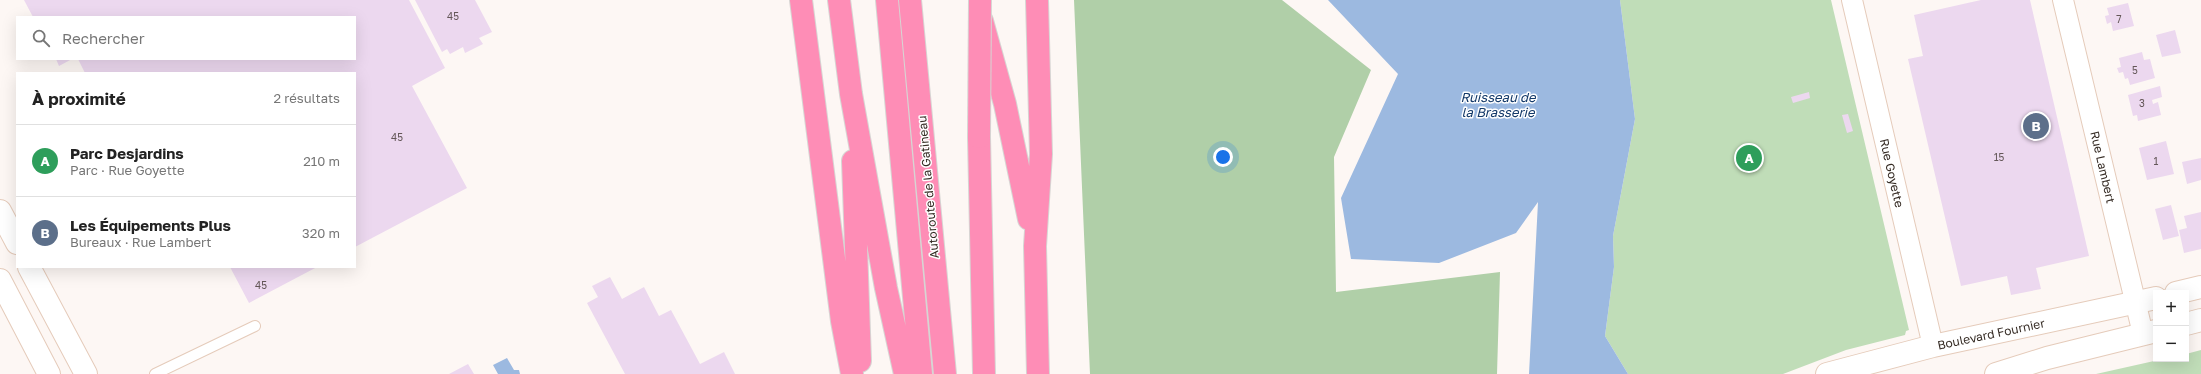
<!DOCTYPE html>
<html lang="fr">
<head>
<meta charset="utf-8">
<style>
	:root { --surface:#fff; --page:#f2f2f2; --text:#222; --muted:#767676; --line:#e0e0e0; --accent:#913097 }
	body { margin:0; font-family:"Golos Text",sans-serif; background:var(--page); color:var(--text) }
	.controls { position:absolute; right:12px; bottom:12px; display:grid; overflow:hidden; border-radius:0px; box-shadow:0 4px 16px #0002 }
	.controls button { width:36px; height:36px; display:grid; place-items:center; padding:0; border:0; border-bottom:1px solid var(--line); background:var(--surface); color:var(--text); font:20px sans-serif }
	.you { position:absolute; left:1223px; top:157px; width:14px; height:14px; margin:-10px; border:3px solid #fff; border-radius:50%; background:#1a73e8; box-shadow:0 0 0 6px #1a73e833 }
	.badge { display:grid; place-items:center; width:26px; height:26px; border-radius:50%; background:var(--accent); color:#fff; font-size:13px; font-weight:700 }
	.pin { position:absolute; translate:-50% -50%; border:2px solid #fff; box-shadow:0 1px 4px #0006 }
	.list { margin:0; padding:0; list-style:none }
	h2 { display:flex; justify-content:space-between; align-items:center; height:52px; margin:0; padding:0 16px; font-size:17px }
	h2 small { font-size:13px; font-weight:400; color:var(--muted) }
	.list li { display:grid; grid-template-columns:26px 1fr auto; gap:12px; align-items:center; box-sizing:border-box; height:72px; padding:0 16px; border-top:1px solid var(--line) }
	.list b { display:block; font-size:15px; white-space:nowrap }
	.list p { margin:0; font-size:13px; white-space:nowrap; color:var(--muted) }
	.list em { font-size:13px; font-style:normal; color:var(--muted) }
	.icon { flex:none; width:22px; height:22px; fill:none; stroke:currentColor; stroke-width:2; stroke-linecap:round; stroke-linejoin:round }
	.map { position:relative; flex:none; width:2201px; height:374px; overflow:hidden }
	.search { position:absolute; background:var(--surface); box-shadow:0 4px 16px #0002; left:16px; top:16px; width:340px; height:44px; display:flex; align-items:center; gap:10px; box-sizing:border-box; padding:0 14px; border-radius:0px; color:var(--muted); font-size:15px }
	.panel { position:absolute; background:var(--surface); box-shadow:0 4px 16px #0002; left:16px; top:72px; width:340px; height:196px; border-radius:0px }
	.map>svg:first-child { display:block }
	.green { fill:#c0ddb8 }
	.forest { fill:#b0cfa8 }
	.water { fill:#9cb9e0 }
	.building { fill:#ecd8ef }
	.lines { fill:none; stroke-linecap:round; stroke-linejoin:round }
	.service-casing { stroke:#e5cbba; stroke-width:12 }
	.minor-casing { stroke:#e5cbba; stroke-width:22 }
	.secondary-casing { stroke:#e5cbba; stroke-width:24 }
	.motorway-casing { stroke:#d7d5d3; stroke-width:24 }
	.service { stroke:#fff; stroke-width:10 }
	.minor { stroke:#fff; stroke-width:20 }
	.secondary { stroke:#fff; stroke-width:22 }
	.motorway { stroke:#fe8db6; stroke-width:22 }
	.motorway-bridge-casing { stroke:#d7d5d3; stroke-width:24; stroke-linecap:butt }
	.motorway-bridge { stroke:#fe8db6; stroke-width:22 }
	.labels { text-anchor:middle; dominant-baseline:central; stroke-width:3; stroke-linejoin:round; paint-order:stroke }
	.number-label { font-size:10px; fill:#645758 }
	.street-label { font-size:12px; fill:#362c25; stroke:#fff }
	.water-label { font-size:13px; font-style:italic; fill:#133969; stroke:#fff }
</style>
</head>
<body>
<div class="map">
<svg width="2201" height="374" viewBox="0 0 2201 374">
	<rect width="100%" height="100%" fill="#fdf7f4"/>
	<path class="green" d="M1620,0h211l78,330 -3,1 -1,4 -59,15 -63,24h-155l-23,-38 9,-69 -1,-31 22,-117z
		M2201,350v24h-105l67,-15h23v-5z"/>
	<path class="forest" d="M1074,0h208l89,70 -37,87 2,135 164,-20 -3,102h-407z"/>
	<path class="water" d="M1328,0h292l15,119 -22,117 1,31 -9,69 23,38h-99l9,-172 -22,31 -77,30 -88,-4 -10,-61 57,-124z
		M507,358l7,12h5l1,4h-22l-5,-9z"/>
	<path class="building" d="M24,0h385l36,68 -33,18 55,102 -112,59v-174h-270l-7,-14h277v-42h-322z
		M415,0h60l17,32 -13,6 4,6 -18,9 -2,-6 -13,7 -3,-5 -5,3z
		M1981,0h49l59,256 -53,12 5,21 -30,6 -4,-19 -46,10 -53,-227 15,-3 -9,-41z
		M2128,3l6,23 -21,5 -2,-9 -4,2 -2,-8 4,-1 -2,-7z
		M2175,30l6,23 -19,4 -6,-22z
		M2142,52l2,8 6,-1 5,19 -25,7 -2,-7 -3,1 -2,-7 -4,1 -2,-5 4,-1 -2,-9z
		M56,59h16l-13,7z
		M2160,86l2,11 -10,3 1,4 5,-2 3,13 -23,6 -1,-6 -4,1 -5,-21z
		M1809,92l1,6 -17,5 -2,-6z
		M1848,114l5,17 -6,2 -5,-18z
		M2166,141l8,33 -27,6 -8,-32z
		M2201,158v22l-14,4 -5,-22z
		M2171,205l8,31 -16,4 -8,-31z
		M2201,212v37l-17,4 -5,-23 8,-2 -3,-12z
		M230,267h87l-68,36z
		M610,277l12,22 22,-12 15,29 12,-6 29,54 24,-12 11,22h-110l-38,-71 11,-6 -6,-11z
		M468,364l6,10h-25z"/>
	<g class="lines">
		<defs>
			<path id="service" d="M155,374l100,-48"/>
			<path id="minor" d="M1852,0l81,346
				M2063,0l80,334"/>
			<path id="secondary" d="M0,211l17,32
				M29,267l57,107
				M0,280l49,94
				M2176,293l25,-6
				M2186,324l15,-4
				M1827,374l106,-28 223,-48
				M1996,374l51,-16 109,-27"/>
			<path id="motorway" d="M801,0l41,321 10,53
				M839,0l12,94 35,194 19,86
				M887,0l34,374
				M910,0l35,374
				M1037,0l4,154 -6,92 3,128
				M982,21l23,83 24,115
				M979,137l5,237
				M853,161l7,200"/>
		</defs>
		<use href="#service" class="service-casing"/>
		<use href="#minor" class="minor-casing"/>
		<use href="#secondary" class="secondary-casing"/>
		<use href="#motorway" class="motorway-casing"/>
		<use href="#service" class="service"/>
		<use href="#minor" class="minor"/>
		<use href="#secondary" class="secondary"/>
		<use href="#motorway" class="motorway"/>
		<defs>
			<path id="motorway-bridge" d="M979,137l1,-137"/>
		</defs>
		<use href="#motorway-bridge" class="motorway-bridge-casing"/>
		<use href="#motorway-bridge" class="motorway-bridge"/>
	</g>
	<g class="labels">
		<g class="number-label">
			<text x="453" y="16">45</text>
			<text x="2119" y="19">7</text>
			<text x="2135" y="70">5</text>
			<text x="2142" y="103">3</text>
			<text x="397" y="137">45</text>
			<text x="1999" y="157">15</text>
			<text x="2156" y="161">1</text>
			<text x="261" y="285">45</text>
		</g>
		<g class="street-label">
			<text transform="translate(2103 167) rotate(77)">Rue Lambert</text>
			<text transform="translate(1892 173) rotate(77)">Rue Goyette</text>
			<text transform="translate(928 187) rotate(-95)">Autoroute de la Gatineau</text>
			<text transform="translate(1991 334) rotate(-12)">Boulevard Fournier</text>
		</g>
		<g class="water-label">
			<text x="1498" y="97">Ruisseau de<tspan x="1498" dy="15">la Brasserie</tspan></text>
		</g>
	</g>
</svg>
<div class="controls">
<button>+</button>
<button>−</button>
</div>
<div class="you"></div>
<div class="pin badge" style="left:1749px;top:158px;background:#2e9e5b">A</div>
<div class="pin badge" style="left:2036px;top:126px;background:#5c6f8a">B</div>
<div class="search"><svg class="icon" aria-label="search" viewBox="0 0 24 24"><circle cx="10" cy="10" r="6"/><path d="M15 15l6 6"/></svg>Rechercher</div>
<section class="panel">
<h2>À proximité<small>2 résultats</small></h2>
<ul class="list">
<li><span class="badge" style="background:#2e9e5b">A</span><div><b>Parc Desjardins</b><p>Parc · Rue Goyette</p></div><em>210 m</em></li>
<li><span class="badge" style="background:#5c6f8a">B</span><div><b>Les Équipements Plus</b><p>Bureaux · Rue Lambert</p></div><em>320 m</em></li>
</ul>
</section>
</div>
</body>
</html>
